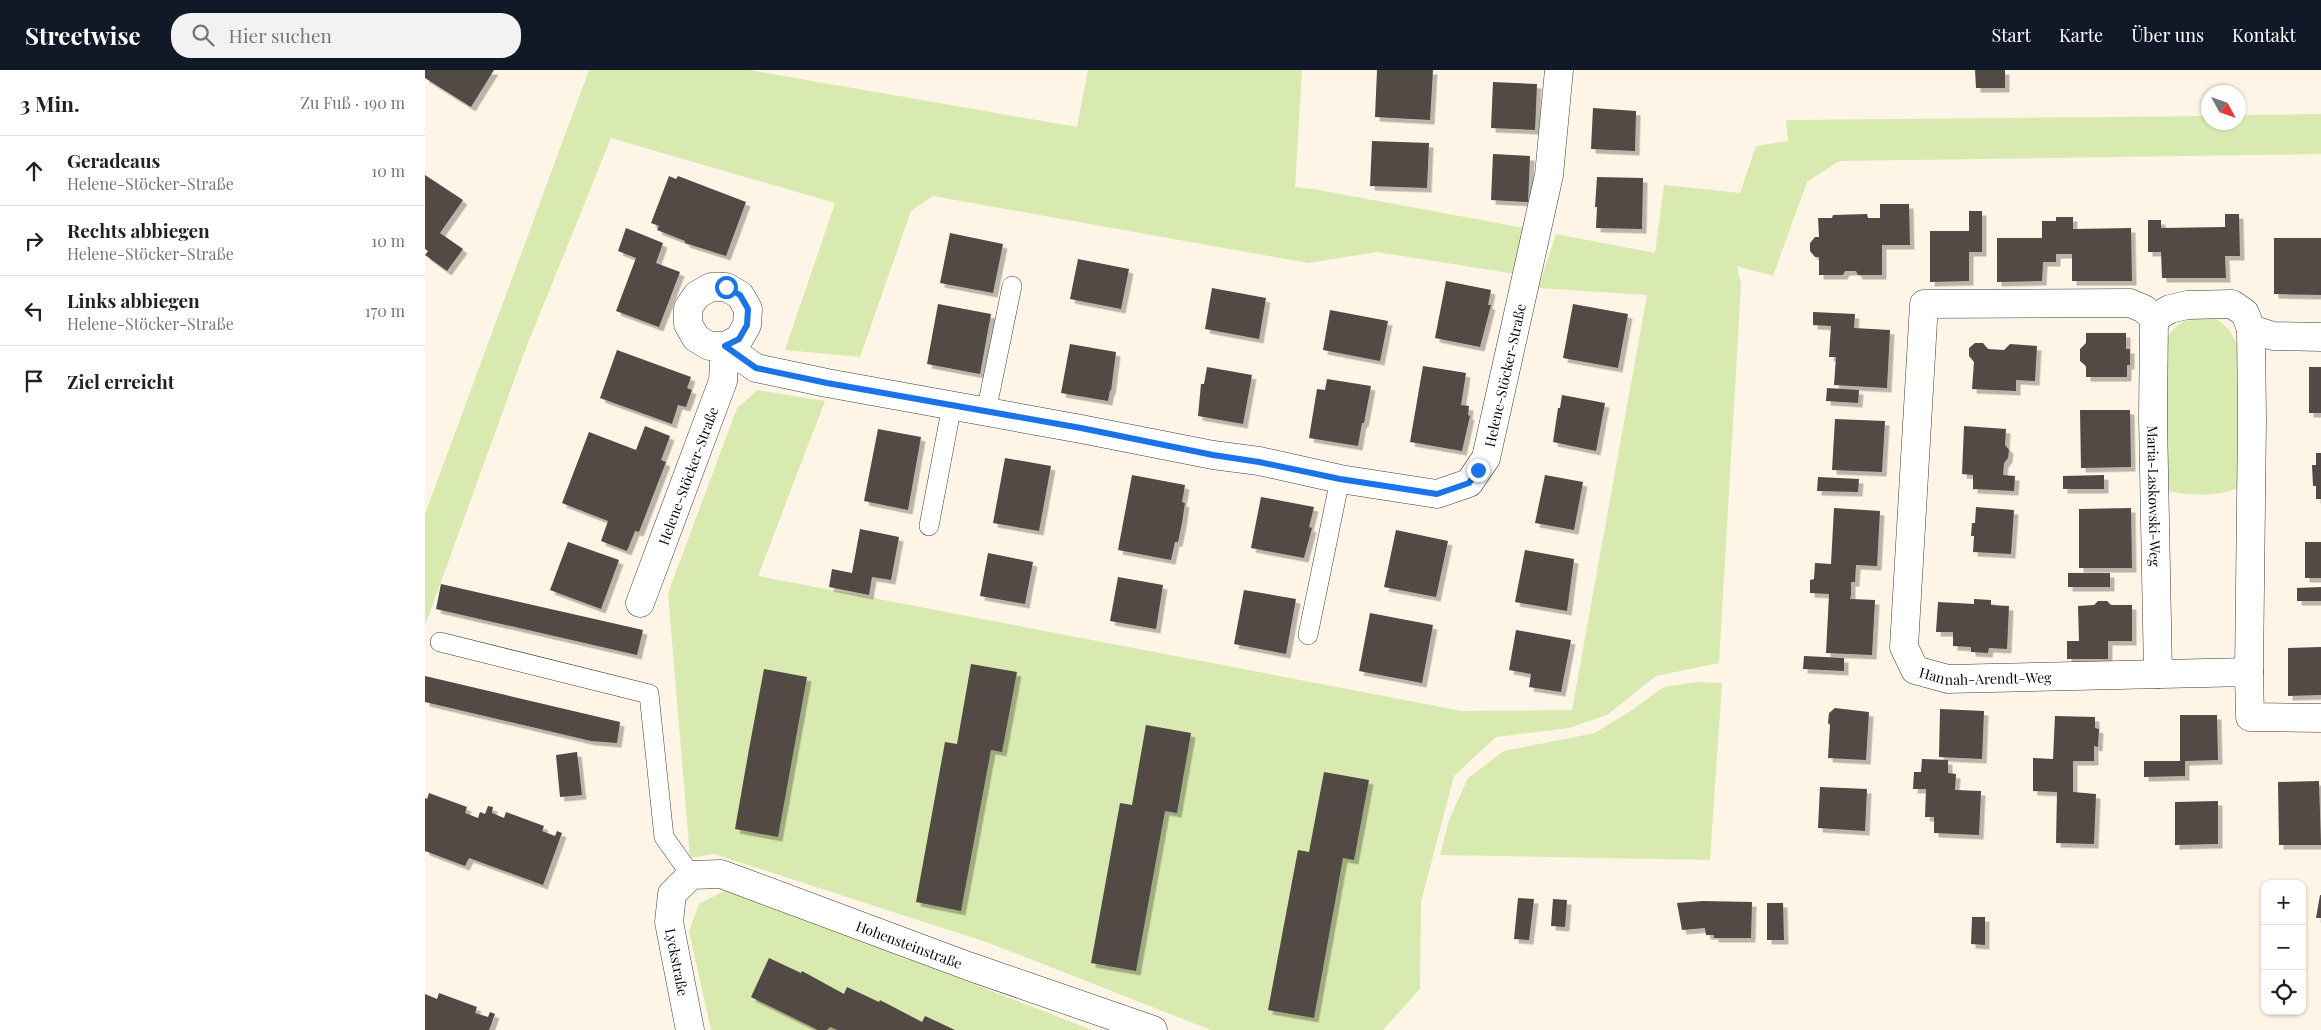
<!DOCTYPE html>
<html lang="de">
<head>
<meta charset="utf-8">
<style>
	:root { --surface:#fff; --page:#f2f2f2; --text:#202124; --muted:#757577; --line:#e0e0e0; --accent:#111827 }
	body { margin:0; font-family:"Playfair Display",serif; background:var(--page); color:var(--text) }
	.controls { position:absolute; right:15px; bottom:15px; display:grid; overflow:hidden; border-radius:10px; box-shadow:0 1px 4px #0004 }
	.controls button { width:45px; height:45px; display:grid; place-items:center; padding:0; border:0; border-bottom:1px solid var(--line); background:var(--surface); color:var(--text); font:25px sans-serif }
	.compass { position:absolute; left:1776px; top:15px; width:45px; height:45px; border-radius:50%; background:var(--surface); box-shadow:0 1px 4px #0004; rotate:130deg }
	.stop { position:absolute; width:15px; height:15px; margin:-11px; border:4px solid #1a73e8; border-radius:50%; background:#fff }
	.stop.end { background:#1a73e8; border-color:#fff; box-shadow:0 1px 5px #0008 }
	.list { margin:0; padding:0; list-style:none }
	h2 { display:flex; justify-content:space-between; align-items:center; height:65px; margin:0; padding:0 20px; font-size:21px }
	h2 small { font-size:16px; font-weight:400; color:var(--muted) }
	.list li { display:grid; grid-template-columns:32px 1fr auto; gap:15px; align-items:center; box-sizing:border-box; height:70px; padding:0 20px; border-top:1px solid var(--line) }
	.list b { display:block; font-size:19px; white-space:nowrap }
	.list p { margin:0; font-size:16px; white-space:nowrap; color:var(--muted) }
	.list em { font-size:16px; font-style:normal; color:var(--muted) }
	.icon { flex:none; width:28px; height:28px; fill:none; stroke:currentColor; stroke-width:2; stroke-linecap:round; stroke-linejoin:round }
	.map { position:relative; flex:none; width:1896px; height:960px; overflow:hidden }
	header { display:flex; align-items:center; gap:30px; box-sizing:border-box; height:70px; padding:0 25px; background:var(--accent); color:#fff }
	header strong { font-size:24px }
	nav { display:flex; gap:28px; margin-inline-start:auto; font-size:18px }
	.search { width:350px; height:45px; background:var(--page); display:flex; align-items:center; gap:12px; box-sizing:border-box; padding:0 18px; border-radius:20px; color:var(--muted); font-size:19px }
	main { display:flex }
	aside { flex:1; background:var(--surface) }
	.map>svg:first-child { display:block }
	.green { fill:#d8eaaf }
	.building { fill:#524845; filter:url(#shadow) }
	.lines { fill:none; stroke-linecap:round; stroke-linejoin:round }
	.service-casing { stroke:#3c3c3c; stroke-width:20 }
	.minor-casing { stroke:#3c3c3c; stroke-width:29 }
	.service { stroke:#fff; stroke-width:19 }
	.minor { stroke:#fff; stroke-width:28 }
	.route { stroke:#1a73e8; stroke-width:6 }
	.labels { text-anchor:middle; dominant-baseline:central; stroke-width:5; stroke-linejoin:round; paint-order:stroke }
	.street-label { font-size:14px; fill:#090909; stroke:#fff }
</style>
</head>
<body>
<header>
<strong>Streetwise</strong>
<div class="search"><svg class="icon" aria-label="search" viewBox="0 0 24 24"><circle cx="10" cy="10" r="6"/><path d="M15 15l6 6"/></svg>Hier suchen</div>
<nav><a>Start</a><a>Karte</a><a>Über uns</a><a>Kontakt</a></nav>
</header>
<main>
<aside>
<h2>3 Min.<small>Zu Fuß · 190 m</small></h2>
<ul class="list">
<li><svg class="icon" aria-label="ahead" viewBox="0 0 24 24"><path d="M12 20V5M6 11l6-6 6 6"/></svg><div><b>Geradeaus</b><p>Helene-Stöcker-Straße</p></div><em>10 m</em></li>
<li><svg class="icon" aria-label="right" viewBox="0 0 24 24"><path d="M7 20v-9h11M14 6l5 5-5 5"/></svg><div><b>Rechts abbiegen</b><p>Helene-Stöcker-Straße</p></div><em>10 m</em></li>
<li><svg class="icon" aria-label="left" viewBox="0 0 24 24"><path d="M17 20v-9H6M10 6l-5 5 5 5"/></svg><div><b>Links abbiegen</b><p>Helene-Stöcker-Straße</p></div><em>170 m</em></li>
<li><svg class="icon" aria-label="arrive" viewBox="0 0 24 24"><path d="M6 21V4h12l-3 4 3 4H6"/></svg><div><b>Ziel erreicht</b></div></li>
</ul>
</aside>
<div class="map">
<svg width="1896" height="960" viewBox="0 0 1896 960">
	<defs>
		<filter id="shadow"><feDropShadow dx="4.5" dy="4.5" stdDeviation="0" flood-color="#0004"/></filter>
	</defs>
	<rect width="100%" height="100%" fill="#fff5e6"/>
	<path class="green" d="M164,0h160l328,57 11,-57h214l-7,117 18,2 217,40 -8,46 -145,-23 -69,11 -375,-67 -22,15 -51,146 -75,-7 50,-147 -224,-65 -87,215 -99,273v-112z
		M1896,44v40l-482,7 -32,21 -34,94 -36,-10 4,19 -22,378 -63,13 -49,39 -38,13 -73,9 -42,39 -33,126 -1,87 -37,41h-172l-222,-87 -275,-89 -24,4 -22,-265 69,-185 21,-18 67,11 -67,175 704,135 110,-1 75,-415 -109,-7 18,-54 99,19 9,-68 76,8 16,-47 32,-5 -2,-21 422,-4 1,6h30v-7z
		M1783,246c16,5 24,15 29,30l1,142c-22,9 -49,8 -73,2l1,-150c11,-19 22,-22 42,-24z
		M1272,612l25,1 -12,177 -270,-5 9,-35 19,-42 36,-27 91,-18 37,-23 32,-23z
		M303,819l364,141h-381l-22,-99 10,-27z"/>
	<path class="building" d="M0,0h69l-23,37 -46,-29z
		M952,0h56l-3,50 -55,-3z
		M1550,0h30v18h-29z
		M1068,12l44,2 -2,46 -44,-2z
		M1168,38l43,3 -1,40 -44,-2z
		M947,71l57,2 -2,45 -57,-2z
		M1068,84l37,2 -2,46 -37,-2z
		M0,105l38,25 -23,33 23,16 -16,22 -22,-16 3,-4 -3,-2z
		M244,106l7,3 2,-3 68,26 -20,54 -41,-13v-2l-28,-11 2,-4 -8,-3z
		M1172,107l46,1 -1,51 -46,-1 1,-21h-2z
		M1455,134h29l1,41h-28v30h-24l-2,-4h-11l-2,4h-24v-18h-4l-5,-6v-8l5,-6h4l-1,-19h14l1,-3 34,-1 1,4h12z
		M1544,141h13v41h-13v29l-39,1v-51h39z
		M1800,144h14l1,42h-15l1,22h-64l-1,-26h-13v-32h13v8l64,-1z
		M1631,147h17v12l58,-1 1,53h-60v-27h-16v8h-13l-1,19 -45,1v-44h45v-17h14z
		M201,158l37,15 -7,20 24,9 -21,55 -43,-16 20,-53 -18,-7z
		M525,163l53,11 -10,49 -53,-10z
		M1849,168h47v57l-47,-1z
		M653,189l51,10 -8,40 -51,-10z
		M1021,211l45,9 -3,15h3l-11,42 -45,-9z
		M787,218l54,10 -7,41 -54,-10z
		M513,234l53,10 -11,60 -53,-10z
		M1148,234l55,10 -10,54 -55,-10z
		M905,240l58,11 -8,40 -57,-11z
		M1388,242l42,2 -1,14 36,2 -3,58 -53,-3 2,-28h-7l2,-31 -18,-1z
		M1661,263h40v16h4v16h-3v12h-41v-11l-6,-5v-12l6,-6z
		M1550,273h8l5,6 16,1 6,-6 27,2 -2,35 -19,-1v11l-44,-2 2,-27 -5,-6v-8z
		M645,274l46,8 -5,39 -1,-1 -2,11 -47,-8z
		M192,280l74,27 -4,11 5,2 -6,17 -8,-2 -6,19 -72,-26z
		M998,296l43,7 -5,32 8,1 -1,9 2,1 -8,35 -52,-9z
		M782,297l45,8 -9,49 -45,-8 3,-32h3z
		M1884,297h12v46h-12z
		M902,309l44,7 -7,37h-2l-4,23 -49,-8 8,-49 8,1z
		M1402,318l32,2 -1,13 -32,-2z
		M1137,325l43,8 -9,48 -43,-9 5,-34h2z
		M1655,340h50l1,57 -50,1z
		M1410,349l50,2 -3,51 -50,-2z
		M220,356l25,10 -9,24 5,2 -27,70 -4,-1 -8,20 -26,-10 7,-20 -46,-18 27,-71 47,18z
		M1539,356l42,3 -1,16 4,5 -1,8 -4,5 -1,12 12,1 -1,15 -41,-2v-14l-11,-1z
		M453,359l43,8 -13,73 -44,-9z
		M1891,383h5v46h-5v-13h-3l-1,-21h4z
		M580,388l46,8 -12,65 -46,-8z
		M707,405l53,10 -3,17 3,1 -3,20 -4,19h-3l-4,18 -53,-10z
		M1120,405l38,7 -9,48 -39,-7z
		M1679,405v14h-41v-13z
		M1393,407l41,2 -1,13 -41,-1z
		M836,427l53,10 -5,20 3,1 -8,30 -53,-10z
		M1551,437l38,3 -3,44 -38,-2 1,-16h-3l1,-13h3z
		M1409,438l46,3 -3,55 -21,-1 -1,17h-4v13l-1,4 25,1 -3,55 -46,-2 3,-59 -19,-1v-13l4,-1 1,-16 16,1z
		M1706,438l1,60h-53v-59z
		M435,459l39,8 -8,43 -19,-3 -3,18 -40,-8 3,-18 20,4z
		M971,460l52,11 -12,56 -52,-10z
		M143,472l51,18 -18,49 -51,-19z
		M1880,472h16v36h-16z
		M1100,480l49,9 -7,52 -52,-9z
		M563,483l45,9 -8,42 -45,-8z
		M1643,503h42v14h-42z
		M693,507l45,8 -7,44 -46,-8z
		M16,514l202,46 -6,25 -201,-46z
		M1896,517v14h-24v-13z
		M819,520l52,9 -10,55 -52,-10z
		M1549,529l17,1v5l18,1 -2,43 -18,-1 -1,5 -17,-1v-5l-18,-1v-14h-17l2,-30 36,2z
		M1673,531h9l4,4h21v36h-24v18h-41v-18h12l-1,-35 16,-1z
		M945,543l63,12 -11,58 -63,-12z
		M1091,560l55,10 -10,52 -32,-5 2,-13 -22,-4z
		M1896,577v48l-33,1v-48z
		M1379,586l40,2v13l-41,-2z
		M546,594l46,8 -15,80 -11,-2 -30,161 -45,-9 29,-160 12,2z
		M339,599l43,8 -29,160 -43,-8 14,-80 9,1 -9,-1z
		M0,606l195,46 -3,21 -26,-2 -166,-39z
		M1410,638l34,4 -3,48 -38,-2 2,-33 -2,-2 1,-10z
		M1515,639l44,2 -2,48 -43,-2z
		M1755,645h37l1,45 -33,1v15l-41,1v-16h36z
		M1630,646l40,1v11l4,1 -1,18 -4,-1v15h-21v31l23,2 -2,50 -38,-1 1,-51 -24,-1v-33l20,1z
		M721,655l45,8 -14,80 -12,-2 -29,160 -45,-8 29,-160 12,2z
		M152,682l5,43 -22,2 -4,-42z
		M1497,689l26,1v13l8,1 -1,16 26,1 -2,44 -45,-2v-16h-9l1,-28h-13l1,-17h7z
		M899,702l45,8 -15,80 -11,-2 -29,160 -46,-8 30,-160 11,2z
		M1894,711l2,64h-42l-1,-63z
		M1395,717l47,2 -2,42 -47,-3z
		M4,723l38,14 -2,6 13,5 2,-6 5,2 3,-8 5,1 -1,6 12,5 2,-6 38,14 -2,5 13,5 2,-5 5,2 -19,52 -74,-27 -4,8 -40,-15v-53l2,1z
		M1793,731v43l-43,1v-43z
		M1895,825h1v23h-5z
		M1093,828l16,1 -5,41 -15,-1z
		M1128,829l14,1 -2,27 -14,-1z
		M1278,831l49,1 -1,36h-37v-3h-8l-1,-7 -23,2 -5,-27z
		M1342,833h16l1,37h-17z
		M1547,847h13v28l-14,-1z
		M344,888l32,15 1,-2 42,23 3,-7 32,15 1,-2 42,22 3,-6 30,14h-118l-7,-3 -3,3h-9l-67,-33z
		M14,923l38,14 -2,6 13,4 2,-5 5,2 -6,16h-64v-36l12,5z"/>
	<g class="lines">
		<defs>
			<path id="service" d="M561,342l26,-126
				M504,456l23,-121
				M883,565l32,-156
				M15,572l209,52 15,143 27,38"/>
			<g id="minor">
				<path id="s1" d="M1729,248l-1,101 5,255"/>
				<path id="s2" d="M1896,267l-48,-1 -22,-7 -6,-16 -13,-9 -45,1 -17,4 -16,9 -10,-9 -14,-6 -206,1 -20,343 11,23 33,9 301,-7 1,45 71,1"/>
				<path id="s3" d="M300,276l14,-7 8,-14 1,-16 -8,-14 -14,-8h-15l-14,8 -9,13v16l8,14 13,8h16l31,22 71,15 254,46 132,26 46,6 81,18 97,15 32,-11 17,-25 63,-283 10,-105"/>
				<path id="s4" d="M215,533l83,-222 2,-35"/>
				<path d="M1824,602l3,-252 -1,-91"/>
				<path id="s5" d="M265,960l-21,-108 3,-28 19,-19 30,-1 247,92 185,64"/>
			</g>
		</defs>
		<use href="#service" class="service-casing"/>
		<use href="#minor" class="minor-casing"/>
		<use href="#service" class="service"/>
		<use href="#minor" class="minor"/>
	</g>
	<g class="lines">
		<path class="route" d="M301,217l14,8 8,14 -1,16 -8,14 -14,7 31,22 71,15 254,45 132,27 46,7 81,17 97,15 32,-11 9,-13"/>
	</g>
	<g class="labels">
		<g class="street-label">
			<text stroke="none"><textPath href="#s3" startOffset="1070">Helene-Stöcker-Straße</textPath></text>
			<text stroke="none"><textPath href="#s4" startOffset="136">Helene-Stöcker-Straße</textPath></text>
			<text stroke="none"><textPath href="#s1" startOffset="178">Maria-Laskowski-Weg</textPath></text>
			<text stroke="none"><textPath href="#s2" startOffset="860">Hannah-Arendt-Weg</textPath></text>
			<text stroke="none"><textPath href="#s5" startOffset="396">Hohensteinstraße</textPath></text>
			<text transform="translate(252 892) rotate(79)">Lyckstraße</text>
		</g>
	</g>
</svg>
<div class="controls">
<button>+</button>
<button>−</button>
<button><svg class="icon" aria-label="locate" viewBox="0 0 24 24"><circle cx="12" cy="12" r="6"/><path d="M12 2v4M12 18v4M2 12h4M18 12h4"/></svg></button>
</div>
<svg class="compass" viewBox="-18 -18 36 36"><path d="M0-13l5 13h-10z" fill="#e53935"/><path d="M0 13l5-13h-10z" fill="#757577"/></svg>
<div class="stop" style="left:301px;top:217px"></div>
<div class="stop end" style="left:1053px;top:400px"></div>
</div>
</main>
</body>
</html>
